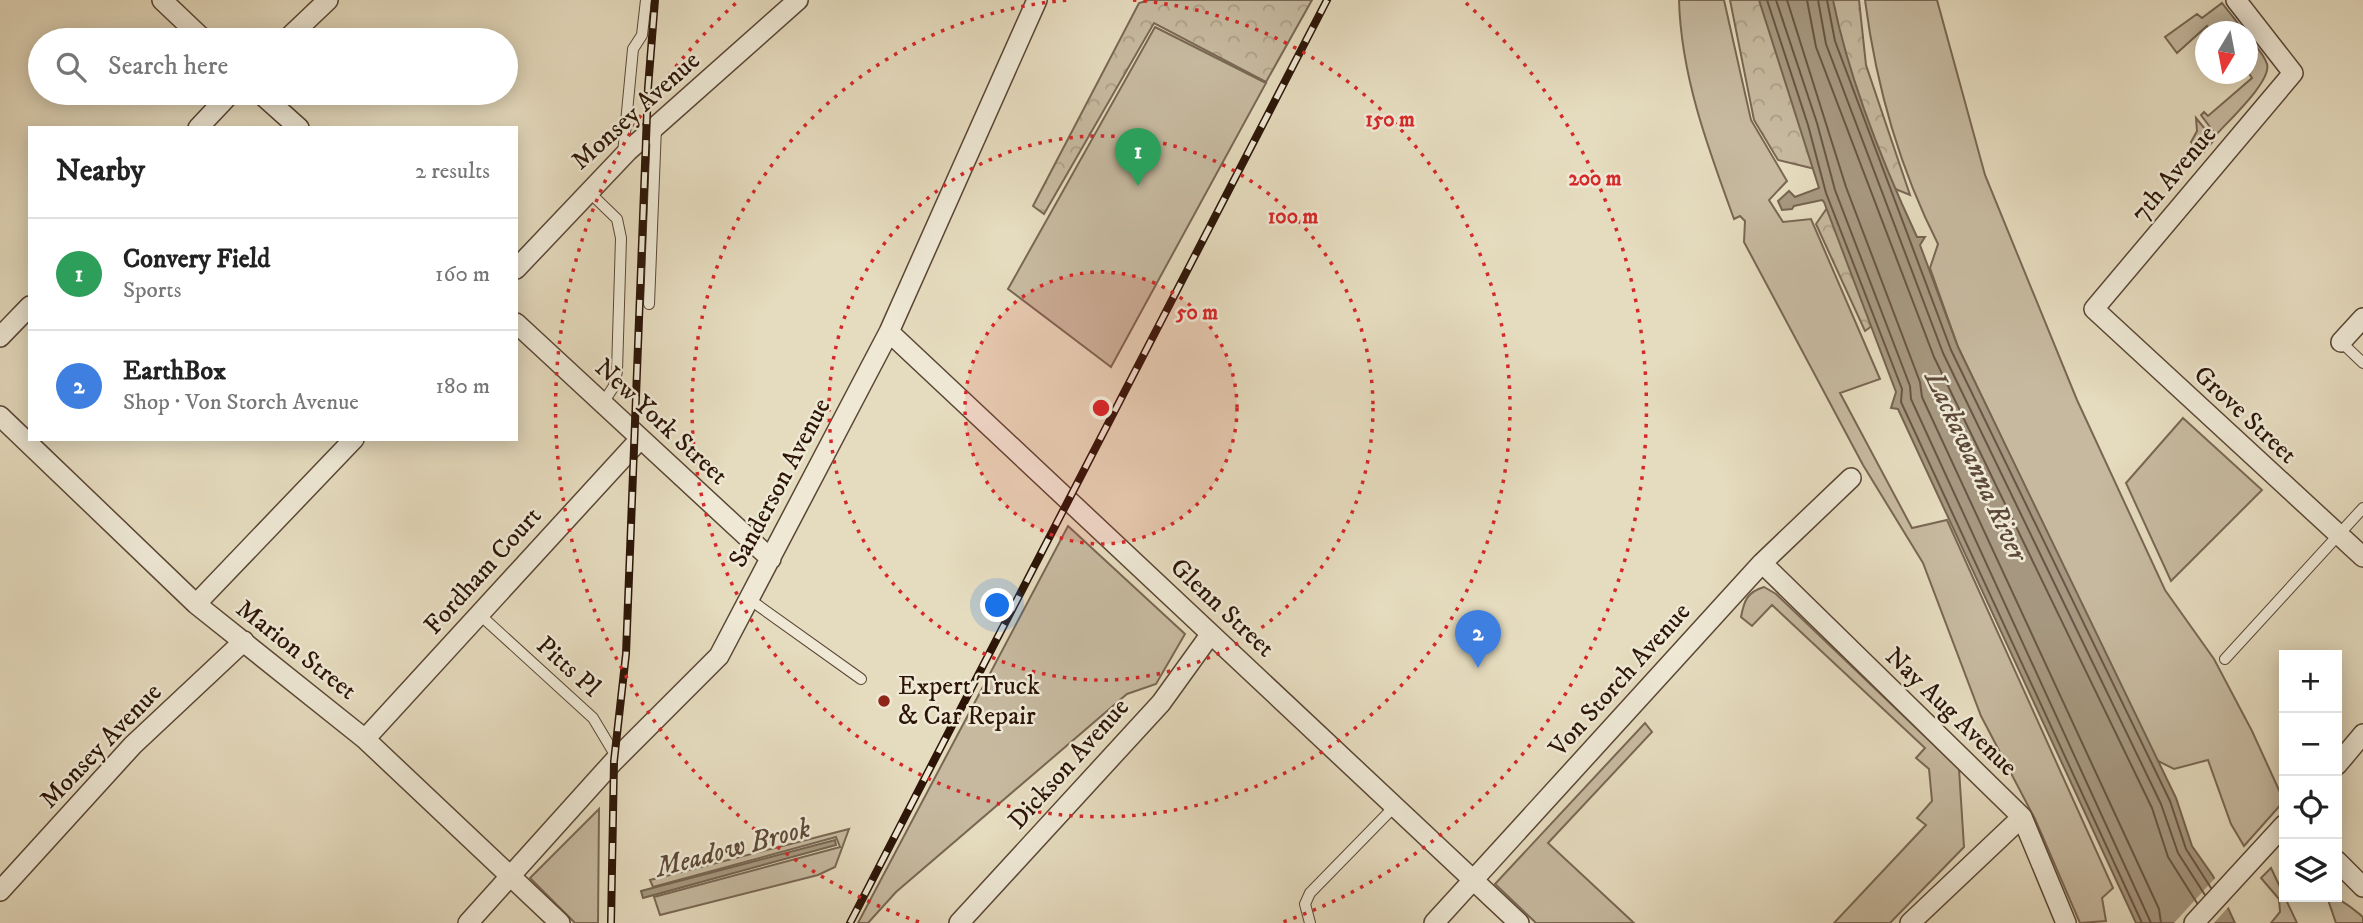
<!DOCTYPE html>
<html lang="en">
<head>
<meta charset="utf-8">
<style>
	:root { --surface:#fff; --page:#f6f6f6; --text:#222; --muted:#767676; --line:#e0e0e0; --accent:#db2777 }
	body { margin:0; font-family:"IM FELL DW Pica",serif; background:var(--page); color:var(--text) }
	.controls { position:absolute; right:21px; bottom:21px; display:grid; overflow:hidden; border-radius:0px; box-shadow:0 4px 18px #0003 }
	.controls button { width:63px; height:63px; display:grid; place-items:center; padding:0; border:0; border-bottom:2px solid var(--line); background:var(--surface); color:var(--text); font:35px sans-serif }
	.compass { position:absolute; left:2195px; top:21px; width:63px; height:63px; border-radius:50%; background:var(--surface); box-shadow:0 4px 18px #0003; rotate:190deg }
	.you { position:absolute; left:998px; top:606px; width:24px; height:24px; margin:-18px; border:5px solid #fff; border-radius:50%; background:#1a73e8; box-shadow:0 0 0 10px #1a73e833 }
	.badge { display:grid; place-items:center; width:46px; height:46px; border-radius:50%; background:var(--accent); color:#fff; font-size:23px; font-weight:700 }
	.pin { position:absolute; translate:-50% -58px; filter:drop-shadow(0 2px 4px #0008) }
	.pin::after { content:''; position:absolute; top:37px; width:24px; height:21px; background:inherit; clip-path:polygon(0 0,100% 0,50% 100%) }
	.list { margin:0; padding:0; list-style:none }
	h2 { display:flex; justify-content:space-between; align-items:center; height:91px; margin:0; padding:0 28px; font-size:30px }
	h2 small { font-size:23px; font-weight:400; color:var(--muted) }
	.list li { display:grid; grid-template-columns:46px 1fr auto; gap:21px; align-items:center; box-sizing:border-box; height:112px; padding:0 28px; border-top:2px solid var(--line) }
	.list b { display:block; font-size:26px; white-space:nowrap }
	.list p { margin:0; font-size:23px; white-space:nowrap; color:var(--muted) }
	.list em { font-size:23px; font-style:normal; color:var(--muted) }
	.icon { flex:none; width:38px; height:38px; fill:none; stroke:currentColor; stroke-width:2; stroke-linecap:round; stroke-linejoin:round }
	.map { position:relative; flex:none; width:2363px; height:923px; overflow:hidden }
	.search { position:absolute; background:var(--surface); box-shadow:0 4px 18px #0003; left:28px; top:28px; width:490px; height:77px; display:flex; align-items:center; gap:18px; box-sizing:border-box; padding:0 24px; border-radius:38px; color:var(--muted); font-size:26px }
	.panel { position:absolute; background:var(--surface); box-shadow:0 4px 18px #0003; left:28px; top:126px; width:490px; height:315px; border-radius:0px }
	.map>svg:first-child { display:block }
	.grass { fill:#c6b99f; stroke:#796753; stroke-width:2 }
	.forest { fill:url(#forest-crowns); stroke:#796753; stroke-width:2 }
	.water { fill:#a69880; stroke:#756450; stroke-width:2 }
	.pier { fill:#e5dbbe }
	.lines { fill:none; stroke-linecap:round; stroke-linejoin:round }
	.shore { stroke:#695644; stroke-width:2 }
	.service-casing { stroke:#5a4635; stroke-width:12 }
	.minor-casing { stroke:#5a4635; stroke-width:22 }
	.service { stroke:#eee8d5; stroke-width:10 }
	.minor { stroke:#eee8d5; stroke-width:19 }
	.rail-casing { stroke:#2c1507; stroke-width:8 }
	.rail { stroke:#eee8d5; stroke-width:5; stroke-dasharray:16; stroke-linecap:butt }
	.ring { fill:none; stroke:#d62828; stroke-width:3.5; stroke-dasharray:3.5 7 }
	.poi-dot { fill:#8f2418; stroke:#eee8d5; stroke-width:2.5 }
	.labels { text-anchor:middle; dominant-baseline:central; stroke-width:5; stroke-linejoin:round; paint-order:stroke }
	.street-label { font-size:26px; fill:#2c1507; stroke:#eee8d5 }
	.poi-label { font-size:26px; fill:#2c1507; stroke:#eee8d5; text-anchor:start }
	.water-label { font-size:28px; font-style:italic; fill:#5d4937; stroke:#eee8d5 }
	.centre { fill:#d62828; stroke:#eee8d5; stroke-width:3.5 }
	.ring-label { font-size:21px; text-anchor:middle; font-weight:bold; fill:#d62828; stroke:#eee8d5; stroke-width:5; stroke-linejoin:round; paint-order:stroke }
</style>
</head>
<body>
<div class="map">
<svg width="2363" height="923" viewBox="0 0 2363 923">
	<defs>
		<pattern id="forest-crowns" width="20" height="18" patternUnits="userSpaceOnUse" patternTransform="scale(1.75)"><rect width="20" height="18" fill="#c6b99f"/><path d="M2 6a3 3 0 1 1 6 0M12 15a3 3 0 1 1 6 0" fill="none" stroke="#aa9e87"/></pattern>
	</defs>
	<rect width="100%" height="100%" fill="#e5dbbe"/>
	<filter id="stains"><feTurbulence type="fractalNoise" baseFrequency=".00286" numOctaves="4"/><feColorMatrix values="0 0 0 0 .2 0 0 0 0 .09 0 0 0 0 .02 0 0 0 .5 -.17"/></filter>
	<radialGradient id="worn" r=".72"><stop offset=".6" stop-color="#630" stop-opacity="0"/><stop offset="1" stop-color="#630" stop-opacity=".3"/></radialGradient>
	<path class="grass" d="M1679,0h45l27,120 36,61 -18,19 14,22 28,-3 69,160 -40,14 72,135 35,-8 166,368 -11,10 4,23 -26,2 -45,-104 -54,-103 -58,-153 -60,-98 -119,-223 1,-21 -5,-5 -6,3c-26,-71 -53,-143 -55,-219z
		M1865,0h72l48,175 92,225 88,190 49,69 38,72 32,70 -40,45 -13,-22 -23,-64 -34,9 -18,-9 -198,-413 -28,-79 8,-24c-39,-77 -62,-159 -73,-244z
		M2222,3l22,28h-32l-5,-5 -30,27 -12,-16 32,-23 5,4z
		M1155,27l111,56 -155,284 -103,-78z
		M2248,36c6,8 16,18 19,28 5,17 -39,57 -51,71l-15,-20 3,-3 4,4 44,-38 -4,-6z
		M2196,118l18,22 -11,13 -12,-11 6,-11z
		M2183,418l79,72 -91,91 -45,-98z
		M1068,526l117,108 -29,50 -29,10 -231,198 -28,31h-10z
		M1764,587l12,7 183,175 5,78 -74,76h-56l92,-98 -9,-7 15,-17 -3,-32 -13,-11 9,-10 -153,-143 -20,21 -11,-9c3,-16 6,-25 23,-30z
		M1645,723l7,9 -104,111 86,80h-98l-41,-39z
		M599,809l-1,114h-23l-45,-45z
		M849,829l-14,38 -17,8 -158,40 -6,-18 186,-50 -4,-10 -183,50 -3,-7z
		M2271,868l26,55h-26l9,-11 -1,-13 -18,-21z
		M2327,897c13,0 26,12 36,20v6h-27z"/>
	<path class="forest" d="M1149,0h163l-46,82 -112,-59 -110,191 -11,-8 106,-203z
		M1730,0h129l7,65 44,130 -17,-7 -115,-28 -24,-40z
		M1827,208l53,112 -15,11 -49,-107z"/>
	<path class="water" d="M1759,0h74c16,79 50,164 84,237h8l-5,8 38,102 218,451 16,48 21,30 22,47h-99l-238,-514 -7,-1 5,-16 -72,-190 -2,-2 -28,6 -2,3 -10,1 -4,-9 11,-10 6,6 24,-9z
		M835,840l1,5 -193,53 -2,-7z"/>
	<path class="pier" d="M2217,876l14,28 -17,19h-40z"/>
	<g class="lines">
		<path class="shore" d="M1767,0l41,125 18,68 76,196 -1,13 241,521
			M1776,0l41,123 18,67 75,196 1,13 240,524
			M1787,0l59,187 74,195 2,15 237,512 2,14
			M1807,0l9,47 118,310 218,451 16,49 29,46
			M1818,0l8,44 117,309 218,451 17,49 27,42
			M1827,0l8,41 116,309 219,451 16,48 25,39"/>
		<defs>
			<path id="service" d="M623,154l10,-105 9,-14 4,-35
				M588,191l29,28 4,19 -4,133 -3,15 -11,17
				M649,304l7,-177
				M2341,342l22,21
				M749,599l112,80
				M479,614l114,104 24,40
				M2225,659l138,-151
				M1310,923l-5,-19 5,-11 84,-86"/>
			<path id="minor" d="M162,0l42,40
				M2236,0l57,73 -199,236 269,248
				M286,40l42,-40
				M260,93l39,35
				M198,128l33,-35
				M516,269l112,-118 170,-151
				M516,323l255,236
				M889,332l630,591
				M0,337l30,-31
				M2341,342l22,-24
				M0,416l196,188 169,135 195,184
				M1762,563l260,254 44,106
				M196,604l158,-165
				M365,739l275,-300
				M2337,765l26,-31
				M2337,861l26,26
				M0,891l133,-146 111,-104
				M468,923l146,-162 105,-105 170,-324 148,-332
				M959,923l202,-220 49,-68
				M1434,923l328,-360 89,-85
				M1910,923l112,-106
				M2194,923l90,-98"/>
		</defs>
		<use href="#service" class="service-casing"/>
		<use href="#minor" class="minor-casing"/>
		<use href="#service" class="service"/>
		<use href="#minor" class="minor"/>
		<defs>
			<path id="rail" d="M611,923l3,-162 12,-107 22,-566 7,-88
				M850,923l477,-923"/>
		</defs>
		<use href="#rail" class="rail-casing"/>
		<use href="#rail" class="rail"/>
	</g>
	<circle cx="1101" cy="408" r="136" fill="#d62828" fill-opacity=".12"/>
	<g class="ring">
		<circle cx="1101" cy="408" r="136"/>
		<circle cx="1101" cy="408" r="272"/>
		<path d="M1133 0A409 409 0 1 1 1069 0"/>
		<path d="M919 922A545 545 0 0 1 736 3M1466 3A545 545 0 0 1 1283 922"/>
	</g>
	<circle class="poi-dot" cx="884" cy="701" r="7"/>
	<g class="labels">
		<g class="street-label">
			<text transform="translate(636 111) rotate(-42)">Monsey Avenue</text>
			<text transform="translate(2174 174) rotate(-50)">7th Avenue</text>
			<text transform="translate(2245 415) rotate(43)">Grove Street</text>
			<text transform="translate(661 422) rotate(43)">New York Street</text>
			<text transform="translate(780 483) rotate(-62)">Sanderson Avenue</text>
			<text transform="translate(483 571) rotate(-48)">Fordham Court</text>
			<text transform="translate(1222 608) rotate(43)">Glenn Street</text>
			<text transform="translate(296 650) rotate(38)">Marion Street</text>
			<text transform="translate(568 667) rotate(42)">Pitts Pl</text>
			<text transform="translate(1620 680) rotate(-48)">Von Storch Avenue</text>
			<text transform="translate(1951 712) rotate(44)">Nay Aug Avenue</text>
			<text transform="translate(101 746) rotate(-46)">Monsey Avenue</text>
			<text transform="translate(1069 764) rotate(-48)">Dickson Avenue</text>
		</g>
		<g class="poi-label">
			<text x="898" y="686">Expert Truck<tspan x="898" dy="30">&amp; Car Repair</tspan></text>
		</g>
		<g class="water-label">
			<text transform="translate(1976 466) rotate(65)">Lackawanna River</text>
			<text transform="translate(733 848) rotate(-15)">Meadow Brook</text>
		</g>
	</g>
	<circle cx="1101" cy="408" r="10" class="centre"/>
	<g class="ring-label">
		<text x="1390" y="126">150 m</text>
		<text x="1595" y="185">200 m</text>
		<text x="1293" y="223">100 m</text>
		<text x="1197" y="319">50 m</text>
	</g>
	<rect width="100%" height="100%" filter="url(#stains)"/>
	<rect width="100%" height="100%" fill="url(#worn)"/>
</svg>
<div class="controls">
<button>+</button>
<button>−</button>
<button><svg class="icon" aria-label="locate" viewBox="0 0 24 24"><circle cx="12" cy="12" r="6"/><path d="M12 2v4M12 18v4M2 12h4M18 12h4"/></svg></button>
<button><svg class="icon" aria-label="layers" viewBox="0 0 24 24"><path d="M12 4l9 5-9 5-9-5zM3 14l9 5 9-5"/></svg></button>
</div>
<svg class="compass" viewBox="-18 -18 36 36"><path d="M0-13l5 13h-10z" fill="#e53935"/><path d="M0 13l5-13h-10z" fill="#767676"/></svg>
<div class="you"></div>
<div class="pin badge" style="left:1138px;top:186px;background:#2e9e5b">1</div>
<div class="pin badge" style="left:1478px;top:668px;background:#3f7fe0">2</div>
<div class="search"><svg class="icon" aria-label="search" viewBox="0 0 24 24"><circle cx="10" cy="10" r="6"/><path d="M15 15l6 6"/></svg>Search here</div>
<section class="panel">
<h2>Nearby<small>2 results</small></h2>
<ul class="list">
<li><span class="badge" style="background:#2e9e5b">1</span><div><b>Convery Field</b><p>Sports</p></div><em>160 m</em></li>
<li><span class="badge" style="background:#3f7fe0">2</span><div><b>EarthBox</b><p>Shop · Von Storch Avenue</p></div><em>180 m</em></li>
</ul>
</section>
</div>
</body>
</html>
